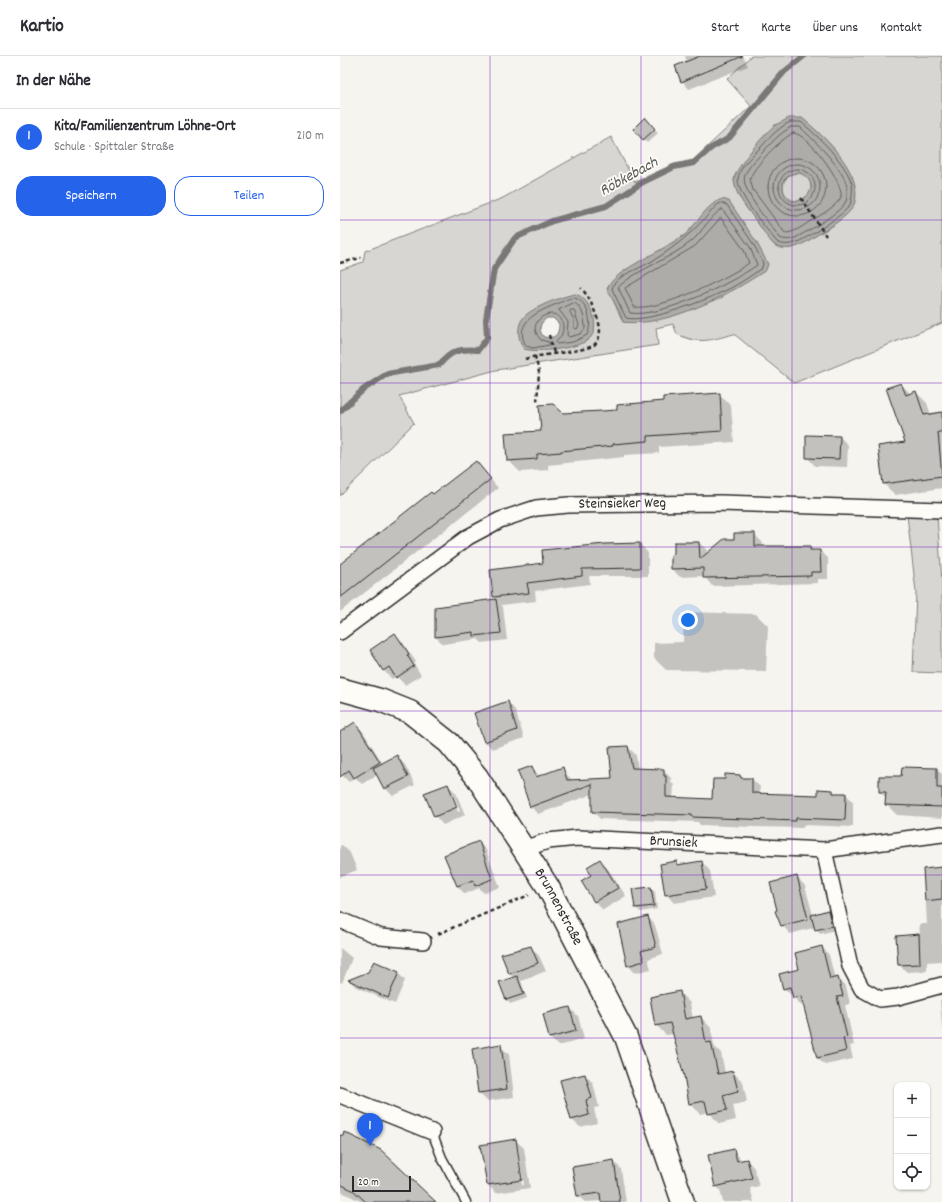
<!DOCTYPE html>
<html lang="de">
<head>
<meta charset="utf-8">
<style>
	:root { --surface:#fff; --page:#f7f7f7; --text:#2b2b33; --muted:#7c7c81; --line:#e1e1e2; --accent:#2563eb }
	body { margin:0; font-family:Dekko,sans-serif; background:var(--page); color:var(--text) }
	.controls { position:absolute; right:12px; bottom:12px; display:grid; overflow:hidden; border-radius:8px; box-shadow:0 1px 3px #0004 }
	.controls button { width:36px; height:36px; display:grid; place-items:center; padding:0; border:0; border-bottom:1px solid var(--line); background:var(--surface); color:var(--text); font:20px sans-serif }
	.scale { position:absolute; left:12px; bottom:10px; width:59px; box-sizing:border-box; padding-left:4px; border:2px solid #2b2b2b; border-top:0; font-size:11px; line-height:14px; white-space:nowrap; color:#2b2b2b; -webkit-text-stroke:3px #fdfcf7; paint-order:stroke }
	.you { position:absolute; left:348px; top:564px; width:14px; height:14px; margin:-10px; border:3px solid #fff; border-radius:50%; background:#1a73e8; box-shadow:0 0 0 6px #1a73e833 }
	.badge { display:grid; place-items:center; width:26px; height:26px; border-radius:50%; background:var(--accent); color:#fff; font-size:13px; font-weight:700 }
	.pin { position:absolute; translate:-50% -33px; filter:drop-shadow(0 1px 2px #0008) }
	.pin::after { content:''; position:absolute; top:21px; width:14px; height:12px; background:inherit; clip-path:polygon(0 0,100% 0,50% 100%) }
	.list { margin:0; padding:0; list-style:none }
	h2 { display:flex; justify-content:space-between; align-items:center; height:52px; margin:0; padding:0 16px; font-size:17px }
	h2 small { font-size:13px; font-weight:400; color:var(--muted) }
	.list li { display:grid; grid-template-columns:26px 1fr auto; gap:12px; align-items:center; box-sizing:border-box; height:56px; padding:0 16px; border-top:1px solid var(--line) }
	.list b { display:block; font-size:15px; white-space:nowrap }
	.list p { margin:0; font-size:13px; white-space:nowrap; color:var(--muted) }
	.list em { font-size:13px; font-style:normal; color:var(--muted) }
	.actions { display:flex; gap:8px; padding:12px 16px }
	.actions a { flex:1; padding:9px 0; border:1px solid var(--accent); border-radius:16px; text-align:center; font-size:14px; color:var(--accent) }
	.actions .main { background:var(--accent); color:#fff }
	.icon { flex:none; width:22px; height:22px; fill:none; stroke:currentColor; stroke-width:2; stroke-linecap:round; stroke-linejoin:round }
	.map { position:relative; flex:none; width:602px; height:1146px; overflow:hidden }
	header { display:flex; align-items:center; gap:24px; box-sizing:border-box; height:56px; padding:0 20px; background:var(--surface); border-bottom:1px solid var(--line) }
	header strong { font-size:19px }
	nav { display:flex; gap:22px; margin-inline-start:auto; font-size:14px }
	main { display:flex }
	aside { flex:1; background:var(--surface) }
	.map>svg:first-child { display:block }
	.green { fill:#d7d6d2; stroke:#81807e; fill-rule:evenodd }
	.water { fill:#adaca9; stroke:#797877; fill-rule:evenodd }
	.shadow { fill:#0003; fill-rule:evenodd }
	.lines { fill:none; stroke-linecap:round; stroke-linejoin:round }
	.shore { stroke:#5f5f5d; stroke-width:1 }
	.stream { stroke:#797877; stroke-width:6 }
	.building { fill:#c2c1be; stroke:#2b2b2b }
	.lane-casing { stroke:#2b2b2b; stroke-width:11 }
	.street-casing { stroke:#2b2b2b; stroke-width:18 }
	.secondary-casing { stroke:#2b2b2b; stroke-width:25 }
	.path { stroke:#2b2b2b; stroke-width:2.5; stroke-dasharray:4 3; stroke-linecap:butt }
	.lane { stroke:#fdfcf7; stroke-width:8 }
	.street { stroke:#fdfcf7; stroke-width:15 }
	.secondary { stroke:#fdfcf7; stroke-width:22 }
	.grid { fill:none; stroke:#7b2cbf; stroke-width:1; stroke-opacity:0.55 }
	.labels { text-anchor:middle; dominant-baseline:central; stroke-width:3.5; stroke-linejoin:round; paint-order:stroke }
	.street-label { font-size:15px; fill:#2b2b2b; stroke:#fdfcf7 }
	.water-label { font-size:16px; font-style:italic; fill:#585857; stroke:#fdfcf7 }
</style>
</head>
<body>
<header>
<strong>Kartio</strong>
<nav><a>Start</a><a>Karte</a><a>Über uns</a><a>Kontakt</a></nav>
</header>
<main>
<aside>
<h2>In der Nähe<small></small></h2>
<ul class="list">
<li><span class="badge">1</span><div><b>Kita/Familienzentrum Löhne-Ort</b><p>Schule · Spittaler Straße</p></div><em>210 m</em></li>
</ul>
<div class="actions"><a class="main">Speichern</a><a>Teilen</a></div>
</aside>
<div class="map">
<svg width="602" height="1146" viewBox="0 0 602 1146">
	<rect width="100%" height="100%" fill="#f5f4ef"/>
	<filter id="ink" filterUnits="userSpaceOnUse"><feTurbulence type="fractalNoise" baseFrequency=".025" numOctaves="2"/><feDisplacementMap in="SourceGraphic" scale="8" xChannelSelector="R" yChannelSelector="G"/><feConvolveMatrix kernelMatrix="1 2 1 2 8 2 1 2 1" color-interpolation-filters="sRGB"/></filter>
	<g filter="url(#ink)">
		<path class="green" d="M411,0h191v267l-148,60 -60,-49c-24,6 -34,11 -57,0l-4,-10 -17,4 2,17 -162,25 -97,26 15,27 -74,73v-226l23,-8 2,-11 138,-53 108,-61 24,45 39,-18 19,-4 58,-54 -24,-27zM462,62l34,33 -2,74 -36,21 -8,2 -15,-2 -36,-49 -5,-17 40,-54zM375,146l8,95c-33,12 -65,25 -100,25l-10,-22 12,-30 13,-6 48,-30zM227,240l24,14 3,14v8l-73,13 4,-29z
			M443 131a14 14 0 1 1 28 0a14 14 0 1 1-28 0Z
			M567,459l30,2 5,63v93l-29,-1 3,-80z"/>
		<path class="water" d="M449,62h13c21,17 66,58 51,89 -5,9 -24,21 -33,26 -11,7 -24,18 -39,15 -10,-2 -16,-15 -22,-23 -9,-13 -24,-29 -25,-45 0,-11 32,-48 41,-55 4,-2 9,-4 14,-7zM458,116c38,17 -19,51 -15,9l6,-6z
			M382,143l7,2 28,42 11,21 -2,6c-35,24 -100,58 -143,52l-3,-9 -13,-24c6,-17 48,-35 65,-46 5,-3 11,-6 15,-10 11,-11 20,-29 35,-34z
			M235,238c14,3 26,30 16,43 -9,12 -54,16 -67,12 -6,-8 -8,-24 0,-32 7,-9 39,-21 51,-23zM207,262h6l6,6c0,11 -4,15 -15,13 -6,-6 -5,-14 3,-19z"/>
		<path class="shadow" d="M345,0h58l5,10 -59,23 -7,-8 5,-19z
			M305,63l13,14 -11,10 -13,-14z
			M561,328l10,10 5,-2 11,11 4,12 11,-2v75l-47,7 -11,-11 -5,-37 27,-4z
			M379,338l12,12 3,36 -75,5v6l-35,2v2l-76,8v5l-28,2 -12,-12 55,-46 55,-3z
			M500,381l8,8 -1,22 -32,-1 -8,-9z
			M136,406l22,26 -158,124v-47z
			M414,478l8,8v5h48l4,4h6l8,7v21h-10v4l-106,3 -8,-10 -24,1 -8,-8 3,-16v-10h24l8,7v5l28,-15z
			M300,488l8,9v23h-59l1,8 -55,7 1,10 -35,4 2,2 4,33 -25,3 -4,-4 -35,5 -7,-7v-29l61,-8 -3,-4 50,-32z
			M344,556l72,2 12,12 -2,45 -100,-1 -12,-12v-15l29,-1z
			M55,579l8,8 13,19 -2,2 7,11 -16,10 -9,-9 -4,3 -8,-8 -13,-20z
			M168,646l7,8 9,28 -32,11 -7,-8z
			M15,668l7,6 21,34 14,-8 8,9 10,20 -22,11 -8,-8 -7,-14 -16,10 -7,-7 -6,5 -7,-7 -2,-3v-39z
			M288,691l8,8 2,14 25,1 8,8v4l3,3 -1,14 40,1 13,-20 14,-4 3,3h9l8,8 -1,7 60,2 14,-5 3,3h10l7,8v25l-50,-2v3l-49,-1 -54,-2 -2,-3 -98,-3 -7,-8v-17l-55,20 -8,-8 2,-39 8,10 22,-8 10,11 41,-1z
			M597,713l5,5v44l-45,-3 -11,-11 1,-5 -7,-7 22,-15z
			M108,729l8,8 9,22 -22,10 -8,-9zM111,737h2l7,18 -2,1z
			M139,786l7,8 14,37 -16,6 -5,-5 -14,6 -8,-8z
			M2,789l8,8 7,17 -17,7v-31z
			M260,805l8,8 18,27 -23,14 -8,-8 -12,-21 10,-6z
			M362,806l8,9 4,26 -40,6 -8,-9 10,-31 3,2z
			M602,812v93l-15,1v9l-20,1 -8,-7 -2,-29 23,-1 -1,-11h8l-3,-54z
			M457,821l8,9 8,29 15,-4 4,4 3,15 -15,4 -4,-7 -26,7 -8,-9z
			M311,832l4,4 2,17 -17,3 -4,-4z
			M308,861l7,8 8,29 -15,5 3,10 -16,4 -7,-8z
			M191,891l8,9 7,15 -25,10 6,17 -17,6 -3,-4 7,-22 -5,-4 -7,-19z
			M482,891l7,8 6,24 3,-1 8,8 4,18 -5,1 9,40 -4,1 3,13 -28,6 -8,-7 -12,-53 -3,1 -18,-18z
			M0,892l12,10 -10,25 -2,-1z
			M58,917l7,7 -10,24 -39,-17 -7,-7z
			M340,937l10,10 3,16 8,-2 10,11 3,18 7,7 4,20 8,-1 10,10 4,20 -14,3 3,15 -17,4 -10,-12 -9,2 -10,-10 -5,-28 -11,-42 -8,1 -10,-10z
			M600,944h2v32v-1z
			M230,952l8,8 6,23 -26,7 -8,-8z
			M160,990l9,8 5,43 -27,4 -8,-8 -6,-44z
			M245,1019l8,8 6,24 -5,1 3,15 -17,4 -9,-8z
			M0,1079l11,2 83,65h-72l-22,-11z
			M175,1084l9,8 6,40 -34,5 -8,-8 -6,-40zM176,1092h2l6,37h-2z
			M394,1094l8,11 5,-1 7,8 5,18 -9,2 4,14h-31l-3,-12 -4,-4z
			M273,1105l8,8 5,33h-24v-1l-17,1 -7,-6z"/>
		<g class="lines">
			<path class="shore" d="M450,66h11c17,14 45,41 51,62 1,6 0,15 -2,21 -6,10 -44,34 -55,38 -7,2 -12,2 -18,-1 -11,-14 -38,-44 -39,-62 0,-12 13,-23 20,-30 11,-11 18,-21 32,-28z
				M451,71h9c13,12 45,43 47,60 0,5 1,11 -2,16 -7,11 -38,29 -50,35 -5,2 -11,2 -15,0 -9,-13 -41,-49 -35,-63 3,-8 11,-15 17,-22 9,-10 17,-19 29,-26z
				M453,77c14,-1 51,49 48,64 -3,8 -21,19 -29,23 -8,5 -17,13 -27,13l-32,-43 -3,-11c3,-12 31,-40 43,-46z
				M428 131a29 29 0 1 1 58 0a29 29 0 1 1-58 0Z
				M434 131a23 23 0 1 1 46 0a23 23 0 1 1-46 0Z
				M439 131a18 18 0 1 1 36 0a18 18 0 1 1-36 0Z
				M382,147l5,2 27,40 9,18 -1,5c-13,9 -27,19 -42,25 -19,9 -73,30 -94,25l-14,-29c2,-10 16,-16 25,-20 32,-15 57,-37 80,-64z
				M382,153l28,38 7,18c-25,18 -96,53 -127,48l-12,-26c20,-18 52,-28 74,-46 11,-10 18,-25 30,-32z
				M381,162l23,32 5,13c-21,15 -89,48 -115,44l-9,-19 70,-42z
				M235,242c13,3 18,26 12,37l-14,7 -16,2 -1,-2c4,-4 7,-8 7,-14 1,-27 -43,-10 -22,12l8,2v3l-16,3 -7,-2c-16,-29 24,-38 42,-47z
				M234,247c9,3 11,18 11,26l-5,5 -11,3 -2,-2 1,-13 -9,-12z
				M231,254h3l5,15 -2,4 -3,-1v-8l-4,-8z"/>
			<path class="stream" d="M0,355l24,-22 23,-15 52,-9c12,-14 20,-17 39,-15l9,-12 -1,-19 8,-50 21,-31 37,-17 54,-15 37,-24 31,-15 20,-4 17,-15 18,-10 55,-66 20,-16"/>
		</g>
		<path class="building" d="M360,0h43l-62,26 -6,-16z
			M305,61l10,12 -12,11 -10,-11z
			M561,327l5,12 10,-4 8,24 18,-3v20h-4l4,44 -59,8 -5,-38 27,-4 -19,-54z
			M380,337l2,38 -74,5v5l-35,3v2l-52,5v1l-24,2v5l-30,2 -2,-28 36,-2 -2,-26 14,-1 10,9 39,-2 15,-1v-5l46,-4v-4z
			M466,379l34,1 -1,23 -33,-1z
			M136,405l15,18 -151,119v-34l91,-72 2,2z
			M394,477h21v13h55v4h10l1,22h-10v4l-108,2v-10l-32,1v-13l3,-3v-11h25l1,17 24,-20h10z
			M300,487v25l-58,1v7l-55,7 2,10 -36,4 -3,-27 53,-7 -1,-13 63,-6z
			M156,543l5,34 -27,3v-4l-39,5v-30z
			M55,577l14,21 -2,1 7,11 -18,12 -7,-11 -6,4 -13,-21z
			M168,645l9,29 -33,12 -10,-29z
			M15,666l25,40 -26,16 -5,-8 -9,7v-45z
			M288,690l4,22 32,1v7h2v21l46,2 1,-20h12v-5l15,1 1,3h11v15l66,2v-6l15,1v3h13l-1,27 -49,-2v3l-51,-2 -53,-2v-2l-100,-3v-28l-62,23 -12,-36 14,-5 4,11 27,-10 4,13 45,-2 -3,-31z
			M57,699l11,22 -24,12 -11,-21z
			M562,711l35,1v20h5v19l-57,-2 1,-13h-7v-16h22z
			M108,728l9,23 -23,10 -10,-24z
			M139,785l13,38 -17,7 -2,-6 -16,6 -13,-31z
			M260,803l18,29 -24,14 -13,-21 10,-6 -4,-8z
			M337,805v4l25,-4 4,28 -41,6 -5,-31z
			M602,811v32l-17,2 -2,-32z
			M457,820l11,43 -27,7 -6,-15 2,-1 -7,-27z
			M311,831l3,19 -19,2 -3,-19z
			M488,854l4,16 -17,4 -4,-15z
			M308,860l8,31 -15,4 3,10 -17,5 -9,-42z
			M579,878l1,30 -22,1 -2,-29z
			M191,890l7,17 -29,11 -8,-20z
			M482,890l8,33 8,-2 5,19 -6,1 10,40 -4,1 3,13 -29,7 -16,-62 -8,2 -3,-11 -7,2 -4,-15 20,-5 -4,-16z
			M34,905l25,11 -11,26 -40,-18 20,-8z
			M177,920l7,18 -18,6 -7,-18z
			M340,935l5,28 16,-3 5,27 5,-1 7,32 15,-3 5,20 -15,4 4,15 -19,4 -3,-13 -16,3 -5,-28 -14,-53 -15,3 -5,-29z
			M230,951l6,24 -27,7 -6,-24z
			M161,988l6,45 -29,4 -6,-44z
			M245,1018l7,24 -6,2 3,15 -18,5 -11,-40z
			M4,1076l37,18 55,52h-70l-12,-11 -14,-7v-49l3,1z
			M176,1083l6,41 -35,5 -7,-40z
			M394,1093l3,12 10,-2 5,19 -37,9 -7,-32z
			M274,1104l6,42h-19l-1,-9 -23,3 -5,-29z"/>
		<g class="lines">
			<defs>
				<path id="lane" d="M92,1076l10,26 24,44"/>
				<g id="street">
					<path id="s1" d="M0,576l128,-95 32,-17 36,-12 32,-3 152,-2 222,7"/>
					<path id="s2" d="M183,793l25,-8 30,-3 246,12 118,-16"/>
					<path d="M484,794l26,116 12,23 18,10 18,-2 44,-12"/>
					<path d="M0,864l41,17 42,4"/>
					<path d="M0,1039l92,37"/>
				</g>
				<g id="secondary">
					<path id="s3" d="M0,633l40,11 30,12 39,31 28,34 71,110 78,150 57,165"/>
				</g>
			</defs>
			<use href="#lane" class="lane-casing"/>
			<use href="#street" class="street-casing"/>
			<use href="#secondary" class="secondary-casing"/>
			<path class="path" d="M461,142l25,38
				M0,207l21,-5
				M209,279l5,18
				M195,300l4,16 -2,30
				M185,303c15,-5 59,-7 69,-14 7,-6 7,-17 4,-25 -5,-13 -8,-22 -17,-32
				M98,878l91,-39"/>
			<use href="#lane" class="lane"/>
			<use href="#street" class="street"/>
			<use href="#secondary" class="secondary"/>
		</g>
	</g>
	<path class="grid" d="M150,0v1146M301,0v1146M452,0v1146M0,164h602M0,327h602M0,491h602M0,655h602M0,819h602M0,982h602"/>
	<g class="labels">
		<g class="street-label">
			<text stroke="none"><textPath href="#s1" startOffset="320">Steinsieker Weg</textPath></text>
			<text stroke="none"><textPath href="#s2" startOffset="152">Brunsiek</textPath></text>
			<text stroke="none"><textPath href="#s3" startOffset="321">Brunnenstraße</textPath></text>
		</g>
		<g class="water-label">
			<text transform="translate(289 121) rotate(-29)">Röbkebach</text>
		</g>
	</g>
</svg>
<div class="controls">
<button>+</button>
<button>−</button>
<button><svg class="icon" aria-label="locate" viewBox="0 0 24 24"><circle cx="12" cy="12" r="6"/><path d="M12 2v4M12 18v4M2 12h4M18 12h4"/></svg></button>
</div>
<div class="scale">20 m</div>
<div class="you"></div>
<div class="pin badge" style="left:30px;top:1090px">1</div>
</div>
</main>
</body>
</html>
